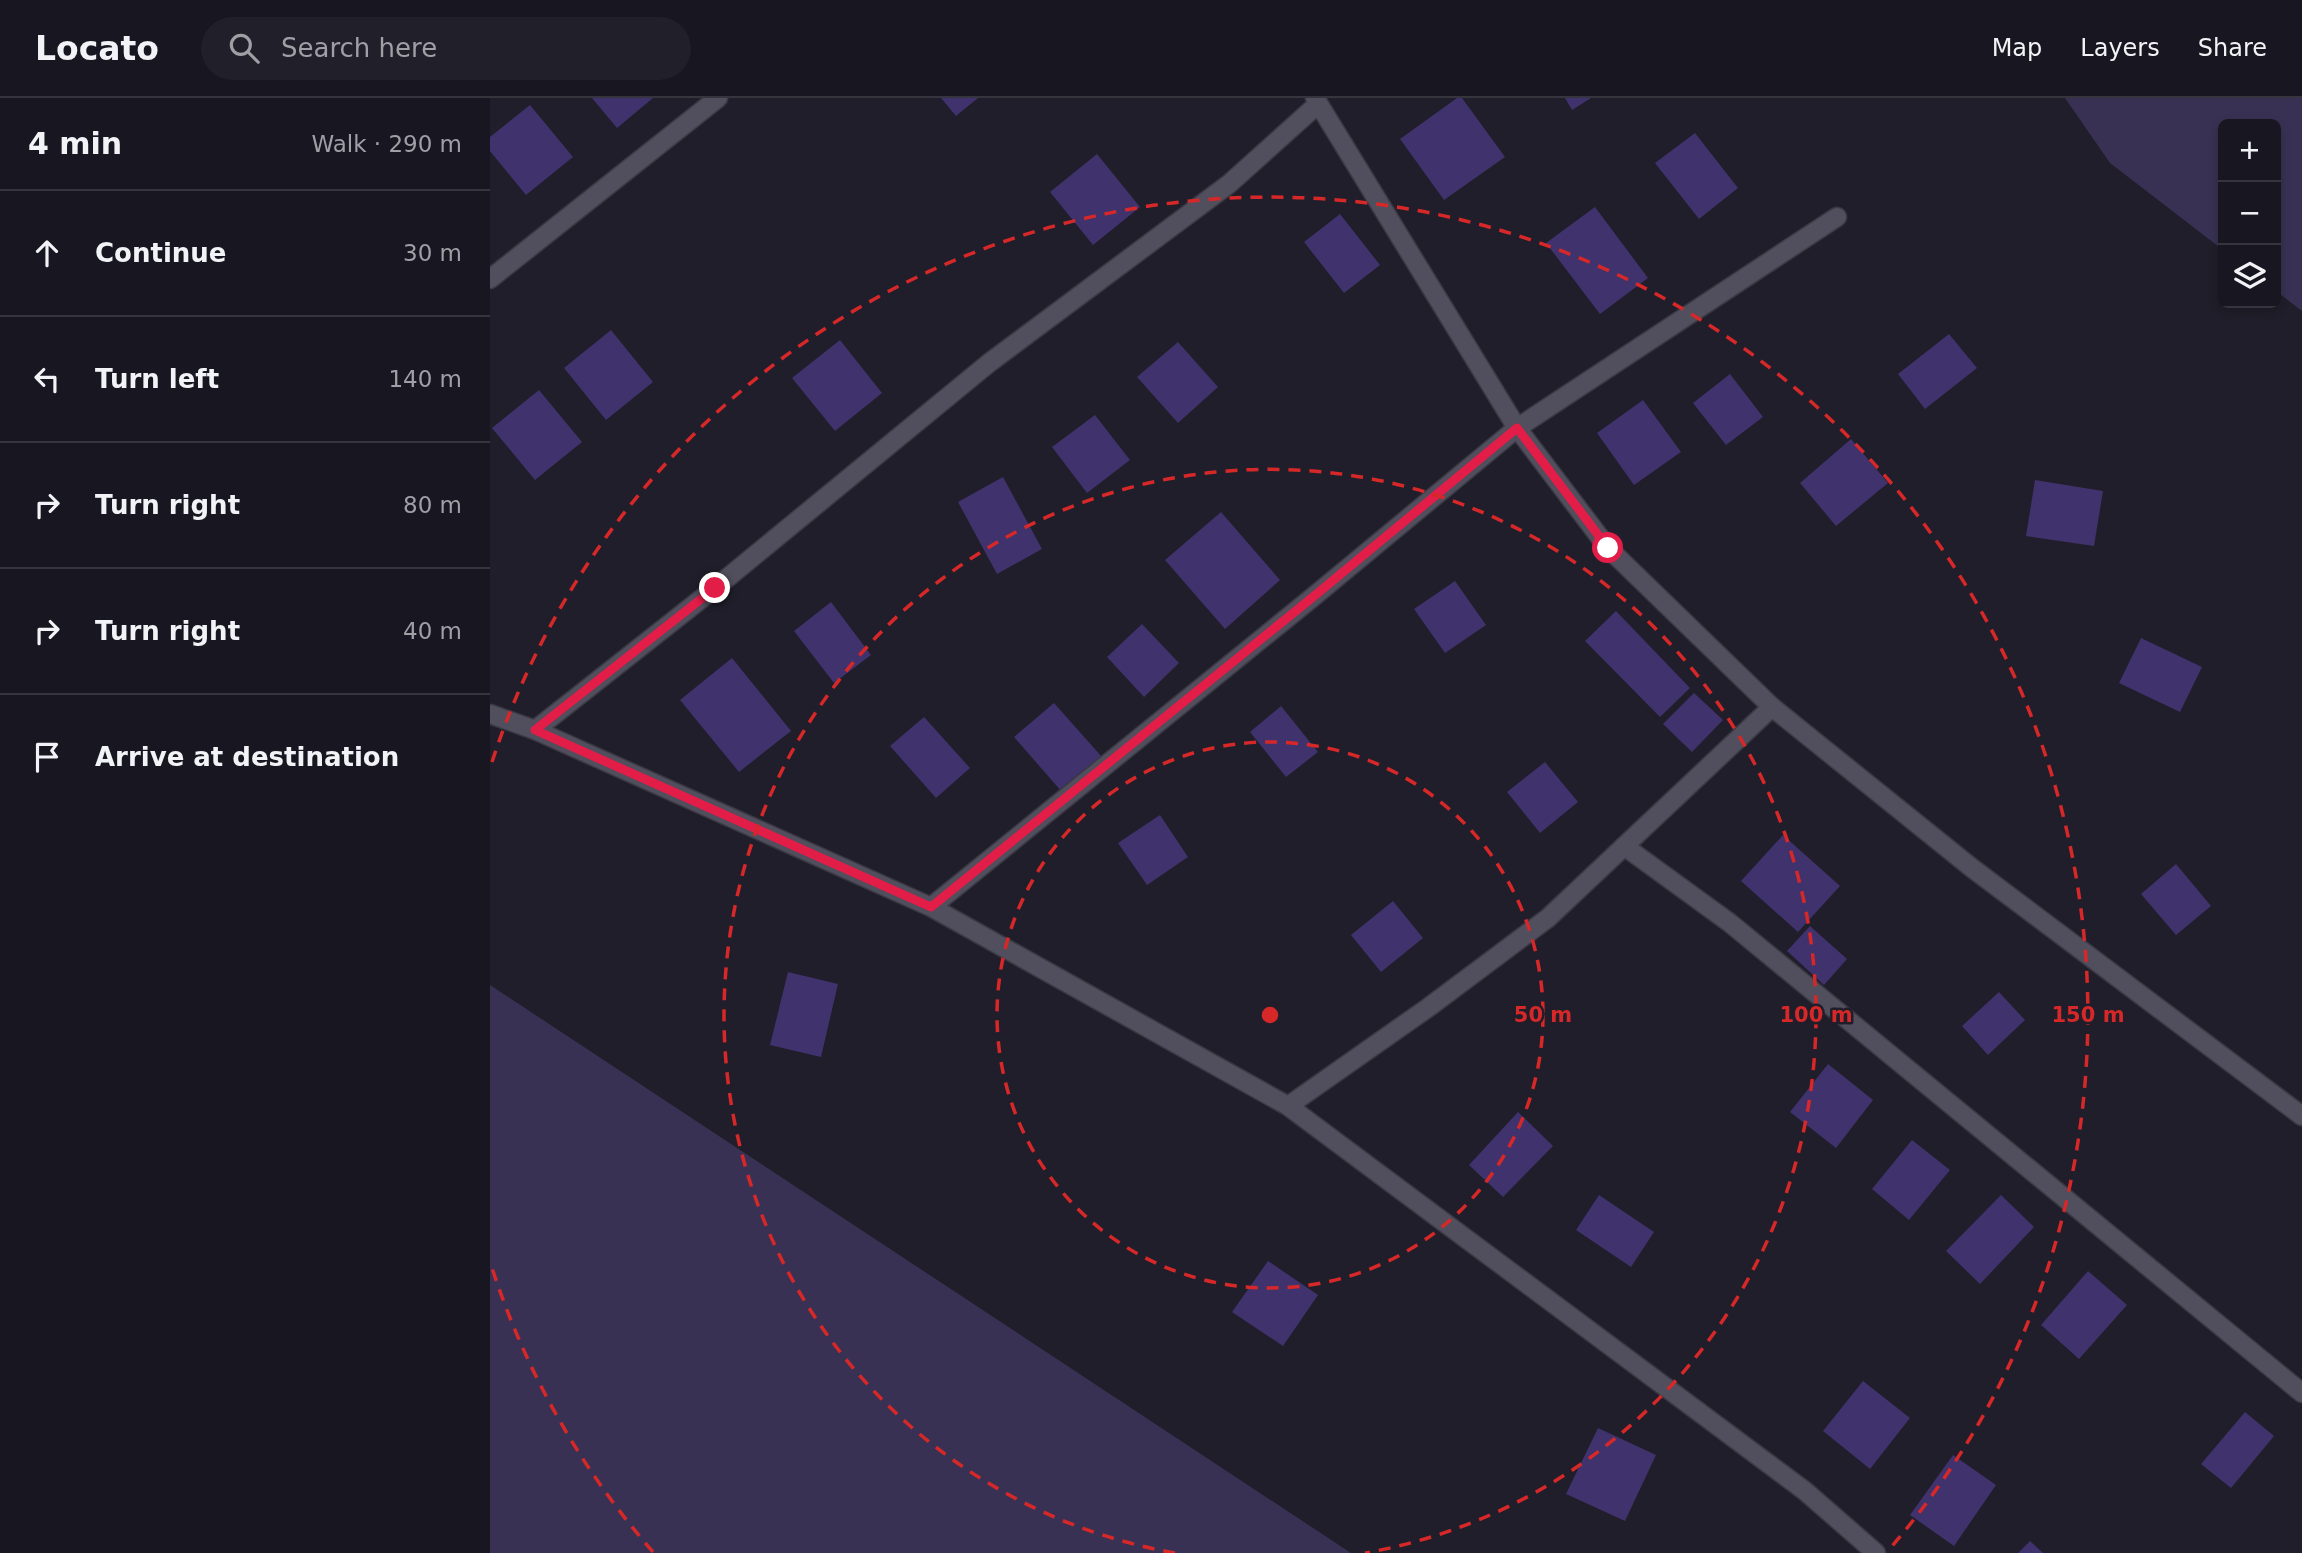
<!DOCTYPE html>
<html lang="en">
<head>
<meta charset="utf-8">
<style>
	:root { --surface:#181620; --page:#211f29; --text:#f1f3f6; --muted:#9f9fa5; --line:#36353e }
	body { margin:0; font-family:"DejaVu Sans",sans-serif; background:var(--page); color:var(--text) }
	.controls { position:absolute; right:21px; top:21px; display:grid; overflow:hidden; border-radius:10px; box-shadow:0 4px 10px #0003 }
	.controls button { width:63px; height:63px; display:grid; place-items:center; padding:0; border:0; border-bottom:2px solid var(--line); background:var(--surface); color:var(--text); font:35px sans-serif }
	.stop { position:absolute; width:21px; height:21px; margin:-16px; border:5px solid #e11d48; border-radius:50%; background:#fff }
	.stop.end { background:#e11d48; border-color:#fff; box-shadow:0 2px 7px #0008 }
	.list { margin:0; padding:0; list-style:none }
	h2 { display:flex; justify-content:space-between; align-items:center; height:91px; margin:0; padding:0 28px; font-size:30px }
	h2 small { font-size:23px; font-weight:400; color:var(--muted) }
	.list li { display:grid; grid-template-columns:46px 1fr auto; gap:21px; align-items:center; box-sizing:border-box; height:126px; padding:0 28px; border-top:2px solid var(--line) }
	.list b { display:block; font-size:26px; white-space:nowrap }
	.list em { font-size:23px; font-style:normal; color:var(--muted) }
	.icon { flex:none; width:38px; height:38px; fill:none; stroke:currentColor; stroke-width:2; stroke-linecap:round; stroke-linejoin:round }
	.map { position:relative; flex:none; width:1812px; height:1455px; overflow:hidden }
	header { display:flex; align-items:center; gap:42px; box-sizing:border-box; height:98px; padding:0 35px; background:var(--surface); border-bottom:2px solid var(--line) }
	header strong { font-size:33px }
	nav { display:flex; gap:38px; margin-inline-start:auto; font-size:24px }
	.search { width:490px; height:63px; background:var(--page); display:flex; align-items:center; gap:18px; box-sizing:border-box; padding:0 24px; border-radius:38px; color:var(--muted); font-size:26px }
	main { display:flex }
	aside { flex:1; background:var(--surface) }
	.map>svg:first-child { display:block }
	.green { fill:#383153 }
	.building { fill:#40326c }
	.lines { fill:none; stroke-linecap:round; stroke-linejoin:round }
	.street-casing { stroke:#3a3943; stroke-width:21 }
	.secondary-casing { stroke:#3a3943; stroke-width:21 }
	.street { stroke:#514f5d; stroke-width:18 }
	.secondary { stroke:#514f5d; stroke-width:18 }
	.route { stroke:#e11d48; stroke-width:9 }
	.ring { fill:none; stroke:#d62828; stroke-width:3.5; stroke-dasharray:12 9 }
	.centre { fill:#d62828; stroke:#201e2a; stroke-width:3.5 }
	.ring-label { font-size:21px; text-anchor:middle; font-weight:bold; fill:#d62828; stroke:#201e2a; stroke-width:5; stroke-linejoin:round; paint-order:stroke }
</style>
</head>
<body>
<header>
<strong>Locato</strong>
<div class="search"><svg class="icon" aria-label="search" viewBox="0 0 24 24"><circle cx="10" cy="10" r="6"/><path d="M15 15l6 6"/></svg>Search here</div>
<nav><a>Map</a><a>Layers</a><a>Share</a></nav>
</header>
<main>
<aside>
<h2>4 min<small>Walk · 290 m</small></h2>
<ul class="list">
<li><svg class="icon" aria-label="ahead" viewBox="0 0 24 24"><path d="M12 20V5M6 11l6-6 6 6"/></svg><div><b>Continue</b></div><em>30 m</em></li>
<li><svg class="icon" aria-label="left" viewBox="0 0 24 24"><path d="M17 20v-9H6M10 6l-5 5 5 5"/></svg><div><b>Turn left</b></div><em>140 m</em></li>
<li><svg class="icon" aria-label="right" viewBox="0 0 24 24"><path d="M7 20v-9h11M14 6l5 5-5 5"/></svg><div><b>Turn right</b></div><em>80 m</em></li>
<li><svg class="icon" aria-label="right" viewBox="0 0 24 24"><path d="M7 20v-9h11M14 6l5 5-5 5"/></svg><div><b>Turn right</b></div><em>40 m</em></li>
<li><svg class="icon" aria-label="arrive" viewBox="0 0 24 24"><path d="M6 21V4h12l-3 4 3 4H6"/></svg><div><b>Arrive at destination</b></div></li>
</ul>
</aside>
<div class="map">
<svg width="1812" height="1455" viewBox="0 0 1812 1455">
	<rect width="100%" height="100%" fill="#201e2a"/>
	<path class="green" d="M1575,0h237v213l-26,-20v-167h-53v126l-113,-87z
		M0,887l861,568h-861z"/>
	<path class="building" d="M102,0h61l-36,30z
		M451,0h37l-22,18z
		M967,0h5l43,59 -61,43 -44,-61z
		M1075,0h26l-19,12z
		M40,7l43,52 -47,38 -36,-44v-14z
		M1205,35l43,55 -39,31 -44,-56z
		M607,56l43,53 -47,38 -43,-53z
		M1105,109l53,71 -48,36 -54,-71z
		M850,116l40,51 -36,28 -40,-51z
		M121,232l42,52 -47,38 -42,-52z
		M1459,236l28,34 -52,41 -27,-35z
		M350,242l42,53 -47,38 -43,-53z
		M688,244l40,45 -40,36 -41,-46z
		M1240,276l33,43 -37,28 -33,-42z
		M49,292l43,52 -47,38 -43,-52z
		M1153,302l38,52 -47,33 -37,-52z
		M605,317l35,45 -43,33 -35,-46z
		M1361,341l37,44 -52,43 -36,-43z
		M513,379l39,72 -45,25 -39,-72z
		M1545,382l68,11 -9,55 -68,-10z
		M731,414l59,68 -55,49 -60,-69z
		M965,483l31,44 -41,28 -31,-44z
		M341,504l40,53 -37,28 -40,-52z
		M1126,513l74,77 -30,29 -75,-76z
		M652,526l37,39 -35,34 -37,-40z
		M1651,540l61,29 -22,45 -61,-29z
		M242,560l59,73 -52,41 -59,-72z
		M1204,595l29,27 -31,32 -29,-28z
		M564,605l48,54 -40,35 -48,-55z
		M791,608l37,46 -32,25 -36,-45z
		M434,619l46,51 -34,30 -46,-52z
		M1055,664l33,40 -38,31 -33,-41z
		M670,717l28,42 -41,28 -29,-42z
		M1293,737l57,51 -42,46 -57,-51z
		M1686,766l35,42 -35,29 -35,-41z
		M903,803l30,37 -42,34 -30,-37z
		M1320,828l37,33 -23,26 -37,-34z
		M298,874l50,12 -17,73 -51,-12z
		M1509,894l26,28 -37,35 -26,-29z
		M1338,966l45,36 -37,48 -46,-36z
		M1028,1014l35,34 -50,51 -34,-32z
		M1422,1042l38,30 -41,50 -37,-31z
		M1109,1097l55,37 -23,35 -55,-37z
		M1511,1097l33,32 -54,57 -34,-33z
		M778,1163l50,34 -35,51 -51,-34z
		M1598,1173l39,34 -48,54 -38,-34z
		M1373,1283l47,37 -40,51 -47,-38z
		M1755,1314l29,24 -43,52 -30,-24z
		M1108,1330l58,27 -31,66 -59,-27z
		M1463,1357l43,30 -42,61 -44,-31z
		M1540,1443l13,12h-25z"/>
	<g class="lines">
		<defs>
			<path id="street" d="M0,181l228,-181
				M0,616l45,16 396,177 357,199 517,385 71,62
				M45,632l180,-142 274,-225 240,-179 89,-80
				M1134,748l106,77 572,470
				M441,809l382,-310 204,-169 320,-211
				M798,1008l141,-99 119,-89 224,-211"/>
			<path id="secondary" d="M825,0l202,330 91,120 164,159 200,161 330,248"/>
		</defs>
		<use href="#street" class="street-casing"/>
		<use href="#secondary" class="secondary-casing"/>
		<use href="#street" class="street"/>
		<use href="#secondary" class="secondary"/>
	</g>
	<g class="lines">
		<path class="route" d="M225,490l-180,142 396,177 382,-310 204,-169 91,120"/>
	</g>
	<g class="ring">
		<circle cx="780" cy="917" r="273"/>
		<path d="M685 1455A546 546 0 1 1 875 1455"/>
		<path d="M163 1454A818 818 0 0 1 2 1170M2 664A818 818 0 1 1 1397 1454"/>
	</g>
	<circle cx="780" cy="917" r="10" class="centre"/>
	<g class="ring-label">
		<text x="1053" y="924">50 m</text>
		<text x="1326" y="924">100 m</text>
		<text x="1598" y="924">150 m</text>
	</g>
</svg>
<div class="controls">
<button>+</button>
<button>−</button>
<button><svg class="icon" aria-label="layers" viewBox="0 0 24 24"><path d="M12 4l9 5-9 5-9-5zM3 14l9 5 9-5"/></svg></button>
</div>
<div class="stop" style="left:1118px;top:450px"></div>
<div class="stop end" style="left:225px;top:490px"></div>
</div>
</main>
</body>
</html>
